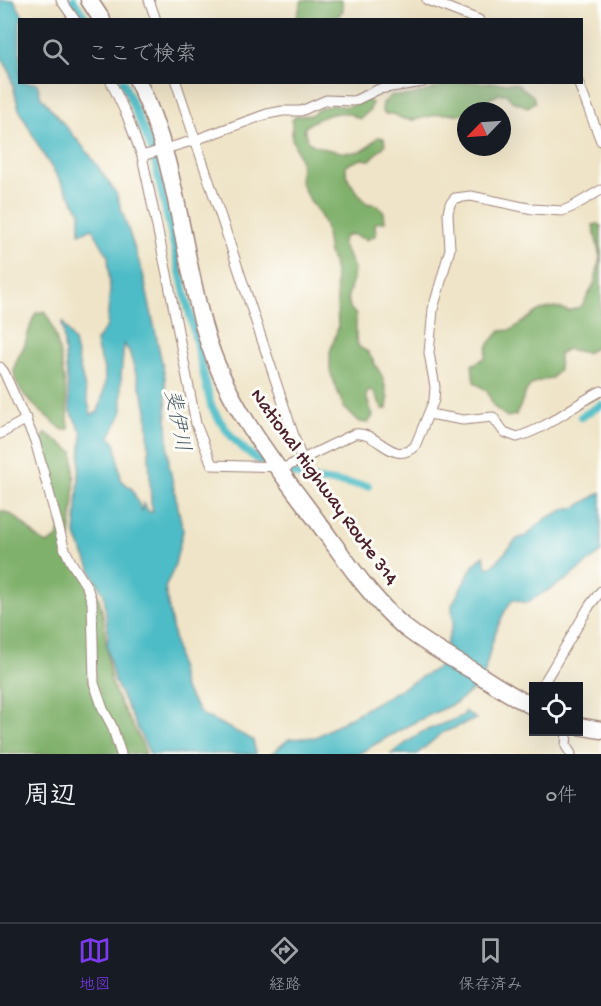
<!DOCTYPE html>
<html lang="ja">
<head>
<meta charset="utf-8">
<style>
	:root { --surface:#171b24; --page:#242831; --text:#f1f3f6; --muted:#9ea1a6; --line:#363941; --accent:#7c3aed }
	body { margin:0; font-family:"Gochi Hand","Klee One",sans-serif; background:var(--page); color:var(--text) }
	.controls { position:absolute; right:18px; bottom:18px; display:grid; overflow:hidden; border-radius:0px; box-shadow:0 6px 24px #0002 }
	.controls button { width:54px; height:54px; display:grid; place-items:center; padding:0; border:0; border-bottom:2px solid var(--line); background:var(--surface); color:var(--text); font:30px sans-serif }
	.compass { position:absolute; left:457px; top:102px; width:54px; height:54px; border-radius:50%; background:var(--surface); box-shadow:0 6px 24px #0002; rotate:245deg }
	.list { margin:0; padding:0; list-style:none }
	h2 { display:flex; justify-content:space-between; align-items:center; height:78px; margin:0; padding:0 24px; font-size:26px }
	h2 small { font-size:20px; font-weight:400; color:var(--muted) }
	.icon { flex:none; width:33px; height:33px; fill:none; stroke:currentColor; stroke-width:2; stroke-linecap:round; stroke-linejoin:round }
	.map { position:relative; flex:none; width:601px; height:754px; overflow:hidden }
	.search { position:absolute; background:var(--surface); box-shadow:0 6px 24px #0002; left:18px; right:18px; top:18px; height:66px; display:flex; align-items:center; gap:15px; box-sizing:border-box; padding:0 21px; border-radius:0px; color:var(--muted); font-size:22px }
	.sheet { height:168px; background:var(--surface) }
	nav { display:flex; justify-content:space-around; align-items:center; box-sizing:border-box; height:84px; border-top:2px solid var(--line); background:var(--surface); font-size:16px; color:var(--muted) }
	nav a { display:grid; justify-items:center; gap:3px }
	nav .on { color:var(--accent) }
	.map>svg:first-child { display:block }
	.forest { fill:#80b16c; stroke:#65684c; stroke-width:1.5 }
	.water { fill:#4ebcc6; stroke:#4c6e78; stroke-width:1.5; fill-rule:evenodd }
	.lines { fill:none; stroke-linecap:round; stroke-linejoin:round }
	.canal { stroke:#4ebcc6; stroke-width:8 }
	.street-casing { stroke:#9c8279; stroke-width:11 }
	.highway-casing { stroke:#9c8279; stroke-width:19 }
	.street { stroke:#fff; stroke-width:9 }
	.highway { stroke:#fff; stroke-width:16 }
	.labels { text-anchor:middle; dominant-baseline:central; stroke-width:6; stroke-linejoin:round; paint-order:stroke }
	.street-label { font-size:20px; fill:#4a1f2b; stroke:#fdfcf7 }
	.water-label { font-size:21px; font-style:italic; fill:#4c5e69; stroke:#fdfcf7 }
</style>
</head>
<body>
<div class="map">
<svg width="601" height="754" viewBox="0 0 601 754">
	<rect width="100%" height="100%" fill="#fdfcf7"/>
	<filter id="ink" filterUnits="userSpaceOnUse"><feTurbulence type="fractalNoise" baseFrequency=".0167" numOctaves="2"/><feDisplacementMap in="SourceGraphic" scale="12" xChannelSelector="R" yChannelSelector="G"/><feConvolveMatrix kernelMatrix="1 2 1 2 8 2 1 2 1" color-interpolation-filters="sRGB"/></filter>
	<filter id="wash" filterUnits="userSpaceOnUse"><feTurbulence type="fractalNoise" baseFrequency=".008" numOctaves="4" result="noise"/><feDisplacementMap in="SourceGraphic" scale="24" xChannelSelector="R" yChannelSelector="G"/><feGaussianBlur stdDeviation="1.35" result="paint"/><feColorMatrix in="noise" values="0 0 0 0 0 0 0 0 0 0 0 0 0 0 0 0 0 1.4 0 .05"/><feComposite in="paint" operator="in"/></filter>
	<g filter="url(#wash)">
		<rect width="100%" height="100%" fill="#efe4c7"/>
		<path class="forest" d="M302,0h40l1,10 -7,9h-40z
			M462,82l54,1 17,13 2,6 -7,5 -16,-6 -6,-7h-7l-38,20h-22l-25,6 -11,-1 -9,-5h-9l-3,-3 1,-8 9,-8c28,4 43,-11 70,-13z
			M366,99l6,4 -2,7 -10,9c-4,-2 -9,-5 -14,-6 -11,-2 -36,7 -42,16 3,4 1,9 5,13 8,7 44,14 55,8 5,-3 9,-9 14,-13l6,1 1,7 -15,15 -9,-1 -15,6c-2,16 12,26 20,38l11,2 7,7 1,10h-8l-2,3 1,10 -9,5 -16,-6 -7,3 -2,7 12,24 -1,11 -5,17 2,12 6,7v24l3,8 9,5 15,26 5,21 -1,10h-4l-10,-18 -4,-1 -3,6 7,20 -5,7 -8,-1 -16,-14 -14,-37v-19l8,-24 -2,-48 -3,-18 -4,-8 -4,-29 -5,-10 -14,-21 -6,-14 1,-18 -9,-24v-18l4,-4 15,-1 10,-7 11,-3 15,2z
			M598,224l3,2v119l-15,8 -19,-4 -8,5v15l-7,9c-31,5 -23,13 -36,37l-9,2 -13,-10 -7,-16 -13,-9 -2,-17 13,-7 3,-13 12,-14 11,-1 29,-20 15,-3 14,4 13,-5 13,-24 5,-25 -7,-32z
			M45,311c17,28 21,84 24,118l-6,1c-15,-13 -56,-41 -48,-65 2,-7 7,-14 10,-21 4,-11 5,-21 11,-31z
			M46,433l27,19c4,36 0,70 -7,106 8,8 19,17 26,26 16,22 12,72 20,99 7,26 26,46 34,71h-146v-243c22,3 29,25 47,33l10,-6 7,-18 -22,-81z"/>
		<path class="water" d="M0,0h14l10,18 -4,2v62l17,1 4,14 48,57 27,39 27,81 22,103 4,88 14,66 -9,37 -9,20 18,99 18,27 52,26 3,14h-106l-36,-74 -7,-33 1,-12 -4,-41 -10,-17 -19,-43 7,-101 -12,-22 -8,-90 12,21 17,73 7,-3c4,-14 9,-28 6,-43 -3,-10 -7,-17 -8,-28l11,-15 3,-37 -2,-33 -16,-28 -12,6v-23l-37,-57 -24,-45 -10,-39 -9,-15zM124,344l5,7 18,58 4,94 2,9h-4l-6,-9 -1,8 -10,-22 -11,-9 -5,-35 -6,-8 12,-24 -1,-37z
			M601,492v60l-35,28 -40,23 -13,-4c-19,24 -25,60 -32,89l-11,4 -13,10 -48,23 -51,29h-87l18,-15 27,-2 123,-70 14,-43 -1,-19 21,-39 11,-11 2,12h6l25,-28 9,-3 19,-17 23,-11h7z
			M465,711l11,8 -34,14 -25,21h-26l31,-22 41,-16z"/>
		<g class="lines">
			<path class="canal" d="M73,0l14,20
				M123,82l29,68 59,256c13,23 27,42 50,55
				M581,417l20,-12
				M292,473l18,6 58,7"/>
		</g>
	</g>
	<g filter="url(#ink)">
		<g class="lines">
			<defs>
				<path id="street" d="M61,0l14,20
					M149,0l7,20
					M427,0l52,20
					M111,82l16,34 15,40 25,118 29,150 16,41 74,2 68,-33c24,-4 38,33 61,12l19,-46 1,-13 -6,-34 4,-44 17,-60 -2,-36 2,-9 5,-6 16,-2 62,13 29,2 10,-4 29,-17
					M176,82l126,378
					M578,82l23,59
					M142,156l53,-16 72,-26 16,-3h18l25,-11 28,1 25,-12 44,-7
					M0,367l4,5 31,69 29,106 7,15 16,25 5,15 2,81 9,26 9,17 9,28
					M429,414l34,6 30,-3 11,15 13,5c31,-9 55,-31 84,-46
					M0,434l27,-15
					M542,686l48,-81 11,-14
					M567,732l-1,14 5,8"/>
				<path id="highway" d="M89,0l13,20
					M138,82c39,78 43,167 67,249 21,74 70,133 115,194 25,34 50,72 83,101 22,18 48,32 72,46 19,12 38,25 59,35
					M578,726l23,4"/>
			</defs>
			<use href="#street" class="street-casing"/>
			<use href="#highway" class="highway-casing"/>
			<use href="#street" class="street"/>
			<use href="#highway" class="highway"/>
		</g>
	</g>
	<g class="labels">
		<g class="street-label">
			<text transform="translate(323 488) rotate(54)">National Highway Route 314</text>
		</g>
		<g class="water-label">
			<text transform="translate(175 421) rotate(79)">斐伊川</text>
		</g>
	</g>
</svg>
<div class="controls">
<button><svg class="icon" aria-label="locate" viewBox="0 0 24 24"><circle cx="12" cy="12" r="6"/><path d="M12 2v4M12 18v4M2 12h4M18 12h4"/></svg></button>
</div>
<svg class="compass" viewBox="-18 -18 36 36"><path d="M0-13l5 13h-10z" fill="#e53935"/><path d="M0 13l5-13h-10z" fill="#9ea1a6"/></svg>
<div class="search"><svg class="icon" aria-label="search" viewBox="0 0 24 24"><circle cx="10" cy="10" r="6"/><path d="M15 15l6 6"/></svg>ここで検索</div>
</div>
<section class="sheet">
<h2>周辺<small>0件</small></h2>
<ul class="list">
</ul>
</section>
<nav>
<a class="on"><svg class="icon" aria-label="map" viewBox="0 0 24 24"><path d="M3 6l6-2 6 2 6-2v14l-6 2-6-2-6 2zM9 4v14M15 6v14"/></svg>地図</a>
<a><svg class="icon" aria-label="directions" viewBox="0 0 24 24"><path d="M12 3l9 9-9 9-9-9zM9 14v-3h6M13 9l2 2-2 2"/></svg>経路</a>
<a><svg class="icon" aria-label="saved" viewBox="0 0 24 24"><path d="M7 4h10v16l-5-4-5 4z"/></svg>保存済み</a>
</nav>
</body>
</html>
